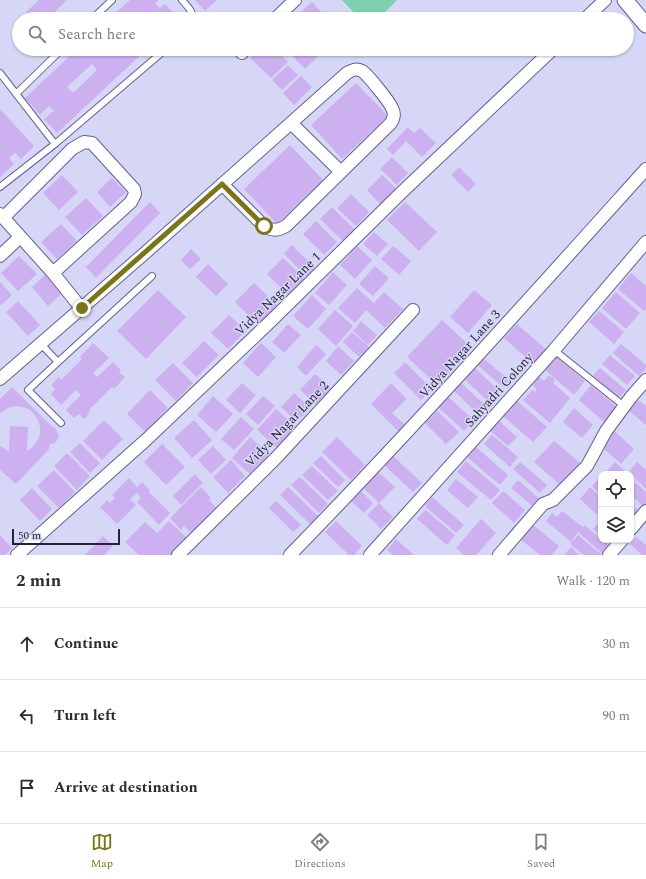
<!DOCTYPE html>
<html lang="en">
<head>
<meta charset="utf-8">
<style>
	:root { --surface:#fff; --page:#f2f2f3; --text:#2b2b33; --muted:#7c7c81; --line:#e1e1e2; --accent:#7b7519 }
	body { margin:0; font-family:Spectral,serif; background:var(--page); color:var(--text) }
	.controls { position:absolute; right:12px; bottom:12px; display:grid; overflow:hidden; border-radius:8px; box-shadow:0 1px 3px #0004 }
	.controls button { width:36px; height:36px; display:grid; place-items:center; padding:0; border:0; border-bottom:1px solid var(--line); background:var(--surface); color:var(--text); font:20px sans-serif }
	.scale { position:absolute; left:12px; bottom:10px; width:108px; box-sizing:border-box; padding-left:4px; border:2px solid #242337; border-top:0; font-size:11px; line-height:14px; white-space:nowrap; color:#242337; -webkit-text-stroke:3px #d6d6f6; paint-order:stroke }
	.stop { position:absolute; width:12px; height:12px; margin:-9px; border:3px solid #7b7519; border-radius:50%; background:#fff }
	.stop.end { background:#7b7519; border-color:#fff; box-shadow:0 1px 4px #0008 }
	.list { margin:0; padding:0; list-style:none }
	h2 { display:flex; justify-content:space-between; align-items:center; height:52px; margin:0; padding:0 16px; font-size:17px }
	h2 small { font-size:13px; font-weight:400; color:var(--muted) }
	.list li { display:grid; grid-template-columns:26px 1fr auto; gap:12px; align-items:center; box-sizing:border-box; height:72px; padding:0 16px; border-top:1px solid var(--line) }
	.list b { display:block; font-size:15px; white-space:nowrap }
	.list em { font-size:13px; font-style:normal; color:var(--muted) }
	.icon { flex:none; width:22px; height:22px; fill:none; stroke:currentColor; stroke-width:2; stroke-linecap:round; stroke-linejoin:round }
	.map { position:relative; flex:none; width:646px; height:555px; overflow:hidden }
	.search { position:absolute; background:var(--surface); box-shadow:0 1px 3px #0004; left:12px; right:12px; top:12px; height:44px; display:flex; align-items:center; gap:10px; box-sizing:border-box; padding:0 14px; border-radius:22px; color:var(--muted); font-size:15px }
	.sheet { height:268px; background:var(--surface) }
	nav { display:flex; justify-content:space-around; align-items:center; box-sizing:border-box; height:56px; border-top:1px solid var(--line); background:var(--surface); font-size:11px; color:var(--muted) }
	nav a { display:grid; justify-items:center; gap:2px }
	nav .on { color:var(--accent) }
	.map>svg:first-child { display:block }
	.water { fill:#7ed0ae }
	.building { fill:#cdb0f0; fill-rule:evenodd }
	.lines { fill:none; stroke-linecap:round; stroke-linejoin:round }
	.service-casing { stroke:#62608f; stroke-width:8 }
	.minor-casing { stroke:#62608f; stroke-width:14 }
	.tertiary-casing { stroke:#62608f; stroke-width:17 }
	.service { stroke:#fff; stroke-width:6 }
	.minor { stroke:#fff; stroke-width:12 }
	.tertiary { stroke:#fff; stroke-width:15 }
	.route { stroke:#7b7519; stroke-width:5 }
	.labels { text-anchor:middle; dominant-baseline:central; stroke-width:3; stroke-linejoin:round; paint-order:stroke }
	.street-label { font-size:13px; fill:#242337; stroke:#d6d6f6 }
</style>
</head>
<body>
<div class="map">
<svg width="646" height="555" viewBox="0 0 646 555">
	<rect width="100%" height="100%" fill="#d6d6f6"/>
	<path class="water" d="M342,0h55l-19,19h-18z"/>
	<path class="building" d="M39,0h28l-19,18 -6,-7 -8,8h-1l-7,-7z
		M130,0h29l-4,3 5,5 5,-4 14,15h-70z
		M195,0h22l-12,11z
		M312,2l16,17h-24l-5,-5z
		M77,49h34l3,4 5,-4h28l-90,84 -13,-14 10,-8 -5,-5 -9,9 -15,-17zM92,64l5,6 -24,23 -6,-6z
		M260,49h15l13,13 -17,16 -21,-20z
		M286,49h39l-20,20z
		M288,65l10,10 -16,15 -10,-10z
		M301,76l11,11 -18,18 -11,-12z
		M356,83l32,33 -46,43 -31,-34z
		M0,109l34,37 -13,13 -6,-6 -6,5 5,6 -14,13z
		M408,127l6,6 6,-5 16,15 -14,14 -16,-16 -13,14 -6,-6z
		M290,145l33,35 -46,44 -33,-35z
		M392,157l16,16 -11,12 -17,-16z
		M459,167l17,17 -8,8 -17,-17z
		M62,175l16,17 -19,18 -16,-17z
		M382,175l16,15 -16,16 -15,-16z
		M112,178l14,14 -16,15 -13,-15z
		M351,194l18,18 -13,14 -19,-18z
		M86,198l17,18 -21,19 -17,-18z
		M150,202l10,11 -64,65 -10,-11z
		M405,202l32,30 -18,19 -32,-31z
		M332,207l25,25 -11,12 -26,-25z
		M316,221l21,21 -13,13 -21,-21z
		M61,224l16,17 -20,18 -16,-17z
		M374,232l14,12 -11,12 -14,-12z
		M292,245l23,23 -8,9 -23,-23z
		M357,246l15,14 -17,19 -15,-14z
		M393,246l18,15 -12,14 -18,-16z
		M191,249l10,10 -11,10 -9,-9z
		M19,256l18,18 -19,17 -17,-18z
		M283,258l22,21 -17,16 -21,-21z
		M208,264l20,20 -12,12 -20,-19z
		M375,266l14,12 -16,18 -14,-12z
		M333,272l14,13 -18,20 -14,-12z
		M631,273l15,13v22l-2,3 -26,-22z
		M45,275l17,18 -14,13 -16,-19z
		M0,282l12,13 -11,10 -1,-2z
		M254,283l24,23 -19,20 -24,-24z
		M357,288l17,15 10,-11 19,17 -18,19 -19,-18 -11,13 -17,-15z
		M158,290l28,27 -40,42 -29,-28z
		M474,290l18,15 -24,28 -18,-16z
		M616,292l24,21 -14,16 -24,-21z
		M312,295l14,14 -18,20 -15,-13z
		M18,301l22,24 -12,11 -22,-24z
		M335,310l18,16 -17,20 -18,-17z
		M599,311l25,21 -10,12 -25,-22z
		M229,315l17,16 -18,18 -17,-16z
		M442,320l30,28 -35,37 -30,-28z
		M361,321l16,14 -9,10 -15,-14z
		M288,324l13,11 -17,18 -12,-11z
		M517,324l31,27 -13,15 -31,-28z
		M352,332l17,15 -10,10 -16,-15z
		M204,341l15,14 -22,22 -15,-14z
		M93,343l16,15 -16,15 4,4 16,-15 8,8 -2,2 6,5 -11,12 -2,-2 -23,23 1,2 -6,7 -5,-5 -5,4 -8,-8 15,-15 -5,-5 -15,15 -10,-11 4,-5 -4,-4 8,-8 2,3 21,-21 -2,-2z
		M261,343l15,14 -18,20 -15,-14z
		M621,344l25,21v3l-7,8 -26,-23z
		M316,345l10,9 -20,22 -9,-9z
		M338,346l16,15 -13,14 -15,-14z
		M610,355l25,21 -8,9 -25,-21z
		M556,356l29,25 -11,14 -30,-26z
		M482,357l27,23 -6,7 -27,-23z
		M405,362l27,27 -11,11 -27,-27z
		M173,363l20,20 -17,18 -21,-21z
		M474,367l25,24 -10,11 -26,-24z
		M600,368l26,22 -7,8 -26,-22z
		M315,374l16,14 -15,16 -16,-14z
		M549,375l6,5 -2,3 17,15 -20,25 -27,-23 9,-10 3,2 2,-3 -5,-4 7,-8 5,4z
		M459,381l26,24 -8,8 -25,-24z
		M242,383l14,12 -16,18 -14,-13z
		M391,383l16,16 -15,14 13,12 -6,7 -28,-28z
		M591,385l28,24 -13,15 -27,-24z
		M12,387l37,37 7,5 3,7 -3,6 -4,2 -3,1v4l-33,35 -16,-14v-24l9,6 1,-26 18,1 -1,24 6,-4 4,-6 3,-7v-7l-2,-7 -4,-6 -5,-5 -7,-2 -7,-1 -7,2 -8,5v-14z
		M150,390l18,18 -23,24 -18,-18z
		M294,393l16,15 -13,14 -16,-15z
		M213,396l20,18 -17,18 -19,-17z
		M263,396l12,10 -17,19 -12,-11z
		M447,396l27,24 -10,11 -27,-25z
		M516,400l31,27 -14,15 -30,-26z
		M638,400l8,6v19l-17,-14z
		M574,408l19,17 -11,13 -19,-16z
		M276,409l20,18 -19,21 -20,-18z
		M437,411l22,21 -13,12 -21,-21z
		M241,417l13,12 -20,21 -13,-11z
		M497,419l20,18 -9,9 -20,-17z
		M104,420l19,19 -21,21 -19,-19z
		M194,420l18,20 -20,18 -18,-20z
		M611,428l23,21 -13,15 -19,-17z
		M492,435l26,22 -8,10 -26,-23z
		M250,437l20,18 -19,20 -19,-17z
		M337,437l28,28 -14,15 -29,-28z
		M554,441l26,22 -20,22 -26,-23z
		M80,443l20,20 -10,10 -20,-21z
		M162,444l23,23 -19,18 -22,-23z
		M213,446l13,14 -15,14 -13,-14z
		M476,447l32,28 -8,10 -33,-28z
		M67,453l23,23 -13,14 -23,-24z
		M392,455l30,28 -9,9 -30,-28z
		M321,456l24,24 -7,7 -25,-24z
		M231,460l14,16 -17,17 -15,-16z
		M466,461l34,29 -9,10 -34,-28z
		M520,462l27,23 -7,8 -27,-24z
		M615,462l13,12h-24z
		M637,462l9,8v19l-15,-15 -3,-1z
		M312,466l26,25 -10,9 -26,-25z
		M54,470l21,22 -16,16 -22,-22z
		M377,471l18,16 -16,16 -17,-16z
		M195,474l8,9 -22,22 -8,-9z
		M601,476v19l-9,-9z
		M300,477l28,27 -9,9 -28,-28z
		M129,478l8,9 5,-5 8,8 -1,2 21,21 -11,12 -22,-23 4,-4 -4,-5 -7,6 6,6 -19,19 -17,-17 7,-7 3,3 5,-5 -3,-3z
		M456,479l22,18 -10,11 -21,-18z
		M518,480l25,22 -7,7 -25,-21z
		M636,483l10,9v15l-1,1 -14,-13v-7z
		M201,487l10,11 -2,2 8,9 -25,25 -8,-8 -3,4 -11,-12z
		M288,487l31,30 -8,8 -31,-30z
		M590,487l11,10v12l-5,5 -16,-15z
		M32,488l20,21 -12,12 -20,-21z
		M361,491l12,12 -9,10 -13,-12z
		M503,491l22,19 -11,13 -22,-20z
		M432,497l32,28 -8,8 -31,-27z
		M276,501l25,24 -8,7 -24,-24z
		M379,503l14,14 -12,12 -14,-14z
		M631,504l8,7 -8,9z
		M425,510l30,25 -8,10 -30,-26z
		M562,511l21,16 -3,4 5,-6 16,14v1h2l8,7 -7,8 -26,-23 -7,10 -25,-21 6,-8 5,4z
		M481,519l15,14 -20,22h-12l-8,-7z
		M601,520v16l-8,-7z
		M169,521l19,18 -16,16h-33l-14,-13 20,-20 12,11z
		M336,521l26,25 -8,9h-5l-24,-23z
		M532,524l27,22 -7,9h-12l-20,-16z
		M0,535l12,13 -7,7h-5z
		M578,535l24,20h-18l-14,-11z
		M103,536l10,10 -9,9h-19z
		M636,537l10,8v10h-4l-12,-11z
		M396,539l18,16h-21l-6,-5z
		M571,547l8,8h-15z"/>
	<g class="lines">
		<defs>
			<path id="service" d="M182,0c5,6 11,11 11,19
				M92,19l20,-19
				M0,73l55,71
				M16,94l46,-45
				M0,187l55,-43 111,-95
				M40,343l18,19 94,-86
				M554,350l70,56
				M58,362l-30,28 33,33"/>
			<path id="minor" d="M275,19l20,-19
				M585,19l20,-19
				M242,53l3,-4
				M291,123l50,49
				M0,214l53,59 28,35
				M3,218l69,-69 12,-7 8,1 42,46 1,5 -4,8 -78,71
				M0,256l20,-19
				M0,379l145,-126 202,-180c5,-3 9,-5 15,-2 5,3 27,30 30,37 3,5 2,10 -1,15l-105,103c-9,5 -13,5 -22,0l-42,-42
				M631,529l15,-18
				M17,555l130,-116 126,-120 129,-127 151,-143
				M178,555l98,-97 137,-148
				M290,555c122,-125 239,-256 356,-386
				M370,555l184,-205 92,-108
				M499,555l44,-51 10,-4 34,-34 19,-35 25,-34 15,-17
				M609,555l13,-15"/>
			<path id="tertiary" d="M625,0l21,25"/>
		</defs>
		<use href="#service" class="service-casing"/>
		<use href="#minor" class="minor-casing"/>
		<use href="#tertiary" class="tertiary-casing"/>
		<use href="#service" class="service"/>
		<use href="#minor" class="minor"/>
		<use href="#tertiary" class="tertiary"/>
	</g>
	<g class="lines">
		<path class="route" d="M82,308l140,-124 42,42"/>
	</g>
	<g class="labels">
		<g class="street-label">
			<text transform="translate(278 294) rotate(-44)">Vidya Nagar Lane 1</text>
			<text transform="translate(460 354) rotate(-48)">Vidya Nagar Lane 3</text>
			<text transform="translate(499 390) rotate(-48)">Sahyadri Colony</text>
			<text transform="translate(287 424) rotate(-46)">Vidya Nagar Lane 2</text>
		</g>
	</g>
</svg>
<div class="controls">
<button><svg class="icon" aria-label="locate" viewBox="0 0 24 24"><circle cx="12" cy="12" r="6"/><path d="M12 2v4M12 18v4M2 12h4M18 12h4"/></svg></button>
<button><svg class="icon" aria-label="layers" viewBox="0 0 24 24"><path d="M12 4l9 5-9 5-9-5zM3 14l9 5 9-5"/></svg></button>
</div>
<div class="scale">50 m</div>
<div class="stop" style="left:264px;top:226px"></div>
<div class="stop end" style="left:82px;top:308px"></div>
<div class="search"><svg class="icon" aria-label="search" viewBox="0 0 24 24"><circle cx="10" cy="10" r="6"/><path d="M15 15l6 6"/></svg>Search here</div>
</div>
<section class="sheet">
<h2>2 min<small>Walk · 120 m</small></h2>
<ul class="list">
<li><svg class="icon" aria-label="ahead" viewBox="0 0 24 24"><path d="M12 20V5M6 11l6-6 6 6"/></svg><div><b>Continue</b></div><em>30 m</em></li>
<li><svg class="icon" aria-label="left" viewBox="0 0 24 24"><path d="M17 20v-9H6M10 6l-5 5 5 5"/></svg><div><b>Turn left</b></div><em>90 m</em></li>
<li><svg class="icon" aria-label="arrive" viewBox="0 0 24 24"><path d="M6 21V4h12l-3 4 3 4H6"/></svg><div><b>Arrive at destination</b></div></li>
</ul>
</section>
<nav>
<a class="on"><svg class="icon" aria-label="map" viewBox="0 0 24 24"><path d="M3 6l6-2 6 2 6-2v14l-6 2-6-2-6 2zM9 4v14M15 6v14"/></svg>Map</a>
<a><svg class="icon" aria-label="directions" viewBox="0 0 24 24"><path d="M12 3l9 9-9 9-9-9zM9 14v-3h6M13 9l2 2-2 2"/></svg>Directions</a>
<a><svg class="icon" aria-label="saved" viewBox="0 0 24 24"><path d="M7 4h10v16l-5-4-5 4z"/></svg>Saved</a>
</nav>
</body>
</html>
